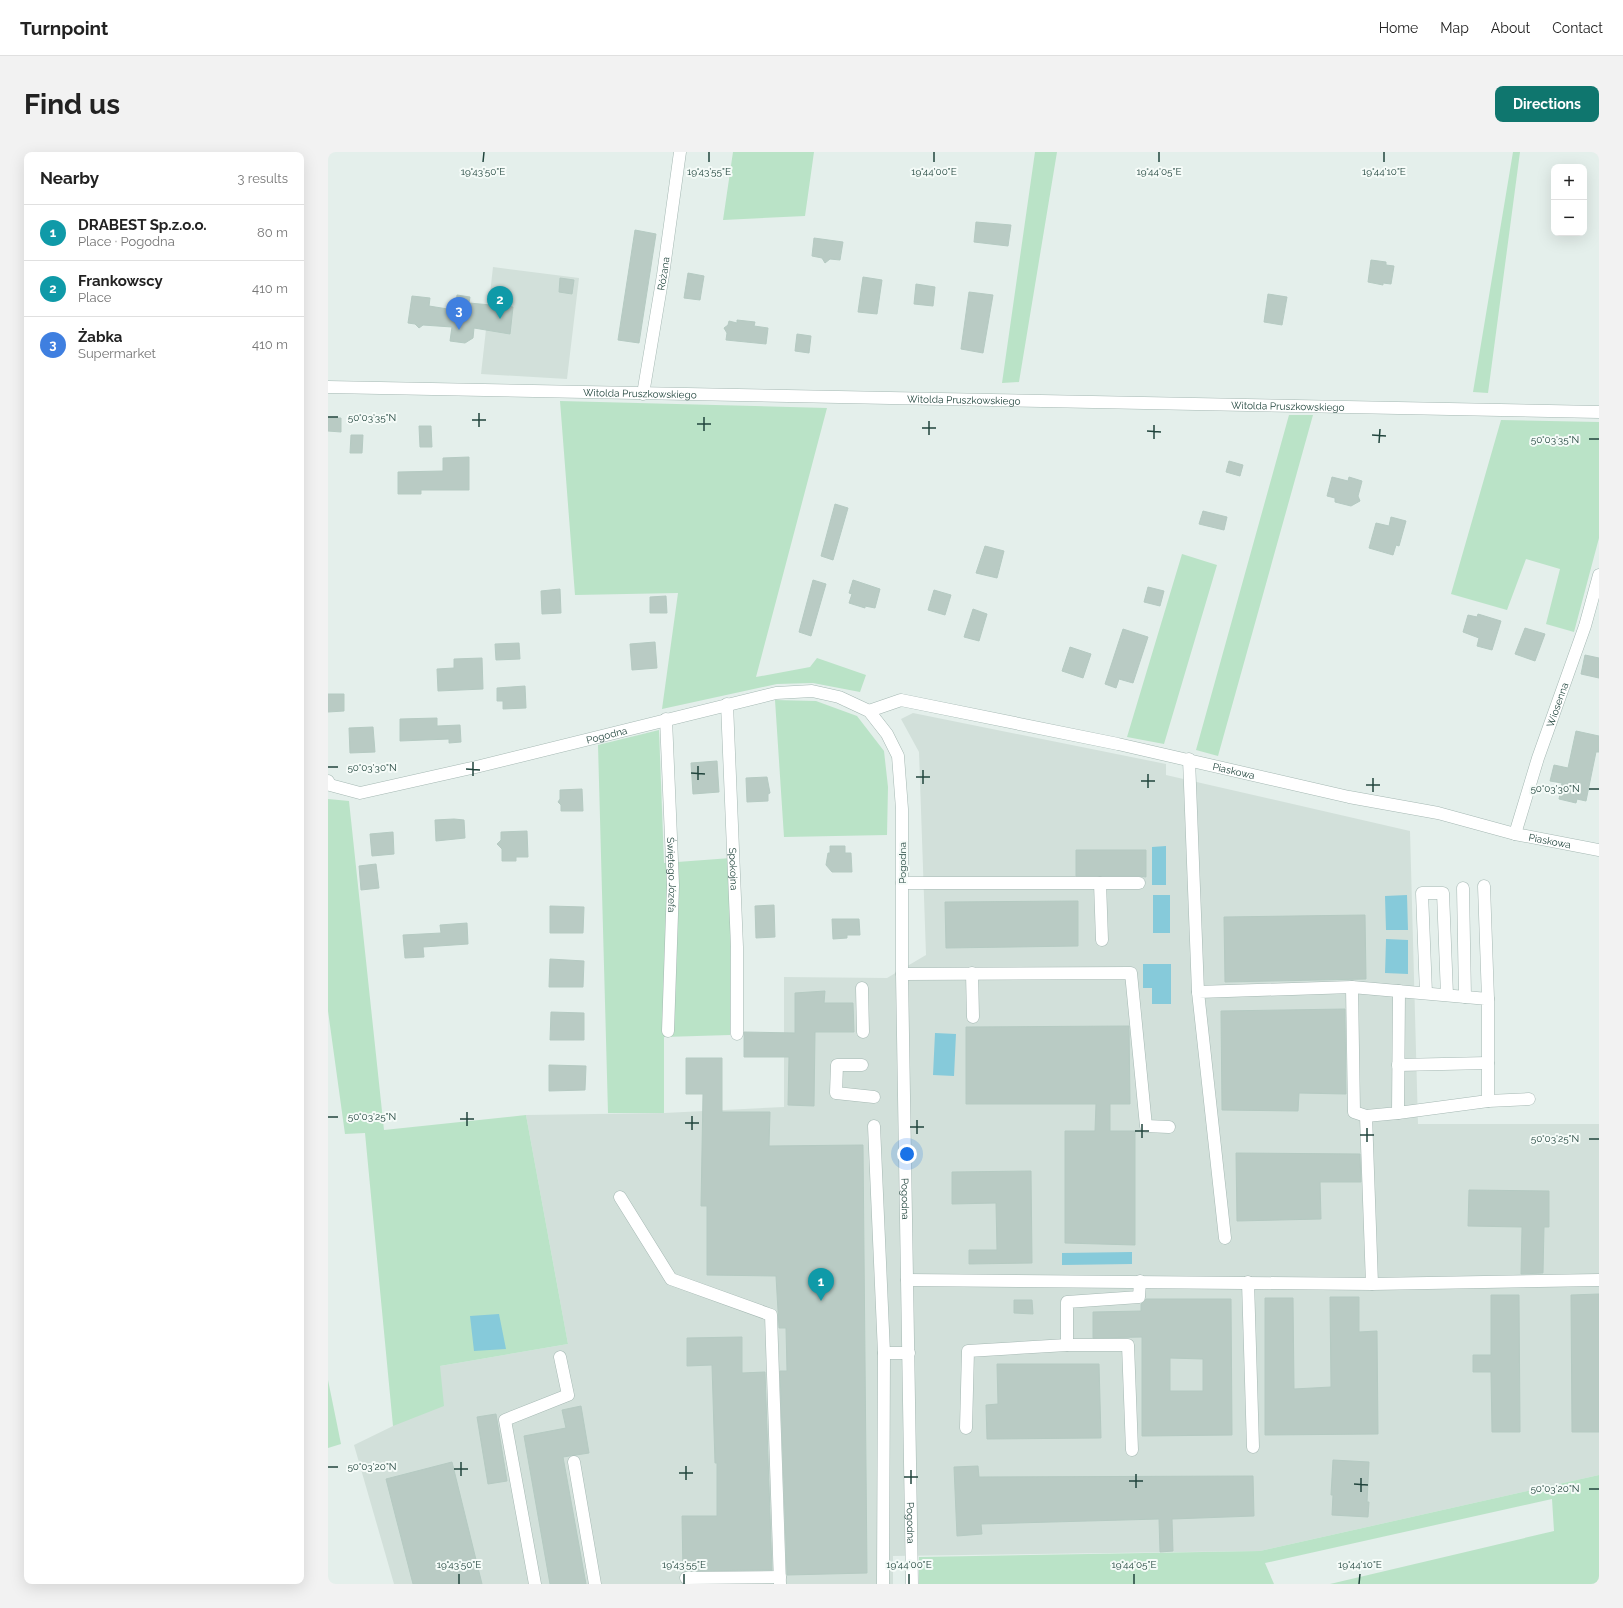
<!DOCTYPE html>
<html lang="en">
<head>
<meta charset="utf-8">
<style>
	:root { --surface:#fff; --page:#f2f2f2; --text:#222; --muted:#767676; --line:#e0e0e0; --accent:#0f766e }
	body { margin:0; font-family:Raleway,sans-serif; background:var(--page); color:var(--text) }
	.controls { position:absolute; right:12px; top:12px; display:grid; overflow:hidden; border-radius:8px; box-shadow:0 4px 16px #0002 }
	.controls button { width:36px; height:36px; display:grid; place-items:center; padding:0; border:0; border-bottom:1px solid var(--line); background:var(--surface); color:var(--text); font:20px sans-serif }
	.you { position:absolute; left:579px; top:1002px; width:14px; height:14px; margin:-10px; border:3px solid #fff; border-radius:50%; background:#1a73e8; box-shadow:0 0 0 6px #1a73e833 }
	.badge { display:grid; place-items:center; width:26px; height:26px; border-radius:50%; background:var(--accent); color:#fff; font-size:13px; font-weight:700 }
	.pin { position:absolute; translate:-50% -33px; filter:drop-shadow(0 1px 2px #0008) }
	.pin::after { content:''; position:absolute; top:21px; width:14px; height:12px; background:inherit; clip-path:polygon(0 0,100% 0,50% 100%) }
	.list { margin:0; padding:0; list-style:none }
	h2 { display:flex; justify-content:space-between; align-items:center; height:52px; margin:0; padding:0 16px; font-size:17px }
	h2 small { font-size:13px; font-weight:400; color:var(--muted) }
	.list li { display:grid; grid-template-columns:26px 1fr auto; gap:12px; align-items:center; box-sizing:border-box; height:56px; padding:0 16px; border-top:1px solid var(--line) }
	.list b { display:block; font-size:15px; white-space:nowrap }
	.list p { margin:0; font-size:13px; white-space:nowrap; color:var(--muted) }
	.list em { font-size:13px; font-style:normal; color:var(--muted) }
	.map { position:relative; flex:none; width:1271px; height:1432px; overflow:hidden; border-radius:8px }
	header { display:flex; align-items:center; gap:24px; box-sizing:border-box; height:56px; padding:0 20px; background:var(--surface); border-bottom:1px solid var(--line) }
	header strong { font-size:19px }
	nav { display:flex; gap:22px; margin-inline-start:auto; font-size:14px }
	.intro { display:flex; align-items:center; justify-content:space-between; box-sizing:border-box; height:96px; padding:0 24px }
	h1 { margin:0; font-size:28px }
	.button { padding:10px 18px; border-radius:8px; background:var(--accent); color:#fff; font-size:14px; font-weight:700 }
	main { display:flex; gap:24px; padding:0 24px }
	aside { flex:1; background:var(--surface); border-radius:8px; box-shadow:0 4px 16px #0002 }
	.map>svg:first-child { display:block }
	.built { fill:#d2e0da }
	.green { fill:#bae3c7 }
	.water { fill:#86cada }
	.building { fill:#b9cbc4; stroke:#b5cac2; fill-rule:evenodd }
	.lines { fill:none; stroke-linecap:round; stroke-linejoin:round }
	.minor-casing { stroke:#a5b8b3; stroke-width:13 }
	.minor { stroke:#fff; stroke-width:12 }
	.ticks { fill:none; stroke:#20443c; stroke-width:1.5 }
	.labels { text-anchor:middle; dominant-baseline:central; stroke-width:4; stroke-linejoin:round; paint-order:stroke }
	.street-label { font-size:10px; fill:#20443c; stroke:#f5fbf8 }
	.ticks-label { font-size:10px; text-anchor:middle; fill:#20443c; stroke:#f5fbf8; stroke-width:4; stroke-linejoin:round; paint-order:stroke }
</style>
</head>
<body>
<header>
<strong>Turnpoint</strong>
<nav><a>Home</a><a>Map</a><a>About</a><a>Contact</a></nav>
</header>
<div class="intro"><h1>Find us</h1><a class="button">Directions</a></div>
<main>
<aside>
<h2>Nearby<small>3 results</small></h2>
<ul class="list">
<li><span class="badge" style="background:#0f9aa8">1</span><div><b>DRABEST Sp.z.o.o.</b><p>Place · Pogodna</p></div><em>80 m</em></li>
<li><span class="badge" style="background:#0f9aa8">2</span><div><b>Frankowscy</b><p>Place</p></div><em>410 m</em></li>
<li><span class="badge" style="background:#3f7fe0">3</span><div><b>Żabka</b><p>Supermarket</p></div><em>410 m</em></li>
</ul>
</aside>
<div class="map">
<svg width="1271" height="1432" viewBox="0 0 1271 1432">
	<rect width="100%" height="100%" fill="#e4efeb"/>
	<path class="built" d="M165,115l86,11 -12,101 -86,-5z
		M585,561l253,51v11l244,56 8,293h181v351l-339,76 -367,5v28h-499l-40,-139 39,-19 47,-60 128,-22 -42,-229 138,-2 120,-6v-130l103,1 39,-23 -7,-203 -18,-33z"/>
	<path class="green" d="M405,0h81l-9,64 -82,4z
		M707,0h22l-38,230 -17,1z
		M1185,0h7l-32,241 -15,-1z
		M232,249l267,7 -71,269 54,-10 7,-9 49,17 -6,17 -47,-9 -36,1 -115,25 16,-116 -103,2z
		M961,263h24l-95,341 -22,-6z
		M1173,268l98,2v116l-25,94 -28,-8 14,-55 -34,-10 -19,51 -56,-16z
		M854,402l35,11 -53,179 -37,-7z
		M447,548l41,1 41,15 27,35 4,36 -1,48 -103,2z
		M331,578l5,133 67,-5 -1,177 -66,2v76h-56l-10,-368z
		M0,647l21,2 35,329 142,-15 42,229 -128,22 4,40 -51,20 -28,-293 -20,1 -17,-123z
		M0,1228l13,64 -13,4z
		M1271,1323v109h-269l224,-53 -2,-32 -287,64 9,21h-355v-27l341,-6z"/>
	<path class="water" d="M838,694v39h-14v-38z
		M825,743h17v38h-17z
		M1079,743l1,35h-22l-1,-34z
		M1058,787l22,1v34l-23,-1z
		M815,812h28v40h-19v-16h-9z
		M607,881l21,1 -2,42 -21,-1z
		M804,1100v12l-70,1v-12z
		M171,1162l7,35 -32,2 -4,-35z"/>
	<path class="building" d="M648,70l35,3 -3,21 -34,-4z
		M307,78l21,4 -17,109 -21,-3z
		M486,86l29,4 -3,18 -10,-1 -5,4 -3,-5 -10,-2z
		M1043,108l15,2v3l8,1 -3,18 -8,-1v2l-15,-3z
		M360,121l16,3 -4,24 -16,-2z
		M535,125l19,3 -5,34 -19,-2z
		M232,126l14,2 -2,14 -13,-2z
		M588,132l19,3 -2,19 -19,-2z
		M641,140l24,3 -10,58 -22,-4z
		M940,142l19,3 -5,28 -18,-3z
		M129,143l13,2 -1,6 44,4 -3,27 -36,-6 -1,10 -8,5 -15,-2 2,-14 -29,-2 -4,3 -4,-4 -7,-1 4,-27 18,2 -1,8 25,4v-3h2z
		M409,168l18,2 -1,4 14,2 -2,16 -40,-4 1,-7 -3,-5 4,-3 1,-4 8,2z
		M469,182l14,2 -2,17 -14,-2z
		M0,266h13v14l-13,-1z
		M91,274h12l1,21h-12z
		M23,283h12l-1,18h-12z
		M141,305v33h-48v4h-23v-22l45,-1v-13z
		M901,309l14,4 -3,11 -14,-4z
		M1004,325l16,4 1,-4 13,4 -4,15 2,5 -9,5 -16,-4v-4l-8,-2z
		M507,352l13,4 -15,52 -12,-4z
		M875,359l24,6 -3,13 -25,-6z
		M1063,365l15,4 -7,25 -3,-1 -3,10 -24,-7 7,-25 13,3z
		M657,394l19,5 -7,27 -21,-5z
		M485,428l13,4 -15,52 -12,-4z
		M525,428l27,9 -5,19 -10,-2v2l-16,-5 3,-9 -3,-1z
		M820,435l16,4 -4,15 -16,-4z
		M232,437l1,24 -19,1 -1,-23z
		M606,438l17,5 -6,20 -17,-5z
		M338,444l1,17h-17v-16z
		M645,457l14,5 -8,27 -15,-4z
		M1150,462l23,7 -9,29 -15,-4 2,-8 -16,-6 5,-17 9,2z
		M1197,476l20,6 -10,27 -20,-7z
		M795,477l25,8 -15,46 -14,-4 -3,9 -11,-4z
		M327,490l2,26 -25,2 -2,-26z
		M191,491l1,16 -24,1 -1,-16z
		M742,495l21,7 -8,24 -21,-7z
		M1257,503l14,3v20l-18,-4z
		M154,506l1,31 -45,2 -1,-22 17,-1v-9z
		M197,534l1,22 -23,1v-8h-6v-13z
		M0,542h16v17l-16,1z
		M109,566v8l23,-1 1,17 -12,1v-4l-49,2v-22z
		M45,575l2,25 -25,1 -1,-25z
		M1248,579l23,5v16h-3l-10,49 -9,-2 -1,4 -17,-4 3,-16 -12,-2 4,-16 14,3z
		M389,609l2,31 -26,2 -2,-31z
		M439,625l3,16 -2,1v7l-21,1 -1,-24z
		M254,637l1,22h-22v-6l-3,-3 2,-3v-9z
		M126,667l10,1 1,18 -29,3 -1,-21z
		M199,679l1,26h-12v4h-14v-12l-5,-5 4,-4v-8z
		M65,680l1,22 -22,2 -2,-22z
		M502,694h15v7h6l1,19h-20l-6,-7 2,-12h2z
		M748,698h70v27l-7,-1h-63z
		M48,712l3,24 -18,2 -2,-24z
		M750,749v45l-132,2 -1,-46z
		M446,753l1,32 -19,1 -1,-32z
		M222,754l34,1 -1,26h-33z
		M1037,763l1,64 -141,3 -1,-65z
		M504,767h27l1,16h-13v3l-14,1z
		M139,771l1,21 -45,3 1,10 -19,1 -2,-23 38,-2 -1,-8z
		M222,807l34,2 -1,26h-34z
		M497,839l-1,12h29l1,29h-39l-1,74 -26,-1 1,-48h-45v-25l51,1v-40z
		M1017,857l1,85 -47,-1 -1,18 -76,-1 -1,-99z
		M223,860l33,1v27h-34z
		M801,874l1,78h-20v27h25v114l-70,-2v-112h30l1,-27h-130v-77z
		M358,906h36v54h48l-1,34 94,-1 4,428 -80,2 -7,-204h7l-1,-43h-7l-3,-52 -69,-1v-69h-6l2,-112h-17z
		M221,913l37,1 -1,24 -36,1z
		M908,1001l124,1 1,28h-41l1,37 -84,2z
		M703,1019l1,92 -63,1v-14h28l-1,-47 -44,1v-32z
		M1141,1038l80,1v36h-5l-1,46 -22,1 1,-47 -54,-1z
		M1271,1142v138h-27l-1,-137z
		M1163,1143h28l1,137h-28l-1,-60h-18v-17h18z
		M1002,1145h29v35l18,-1 1,103 -113,1v-137h28l1,91 37,-2z
		M818,1147h85l1,136 -90,1v-99l-49,1v-26l48,-1v-7zM842,1206l33,1v32h-33z
		M686,1148h18l1,14 -19,-1z
		M414,1185v36l23,-1 7,198 -89,1 -1,-55h35v-53h-2l-3,-98 -25,1v-28z
		M669,1212h102l2,74 -114,1 -1,-34 12,-1z
		M253,1254l8,47 -26,4 23,127h-36l-26,-148 42,-8 -4,-18z
		M168,1262l11,67 -19,3 -11,-67z
		M1005,1308l36,2 -2,40h2l-1,15 -36,-2 1,-20h-2z
		M124,1310l30,122h-69l-27,-105z
		M650,1314l1,11 274,-1 1,40 -82,3 1,32 -13,1 -1,-33 -178,5 1,10 -25,2 -3,-69z"/>
	<g class="lines">
		<defs>
			<g id="minor">
				<path id="s1" d="M0,235l1271,25"/>
				<path id="s2" d="M315,242l20,-119 17,-123"/>
				<path id="s3" d="M399,552l10,243v87"/>
				<path id="s4" d="M541,559l32,-11 217,44 231,53 89,16 77,21 84,16"/>
				<path id="s5" d="M338,567l7,166 -5,146"/>
				<path d="M861,607l9,233"/>
				<path id="s6" d="M0,629l2,4 30,8 116,-26 300,-74 36,-2 27,6 30,14 18,23 11,22 4,53v165l10,610"/>
				<path id="s7" d="M1187,682l23,-76 47,-132 14,-51"/>
				<path d="M574,731h237"/>
				<path d="M772,731l2,57"/>
				<path d="M1156,734l4,113"/>
				<path d="M1135,736l2,109"/>
				<path d="M644,821l1,44"/>
				<path d="M574,822l229,-1 15,153 23,1"/>
				<path d="M1024,835l2,125 12,4 6,168"/>
				<path d="M534,836l1,44"/>
				<path d="M1098,841l-4,-100h21l4,102"/>
				<path d="M534,913h-25l-1,28 38,4"/>
				<path d="M1070,913l90,-2"/>
				<path d="M1070,961l90,-12"/>
				<path d="M1038,964l32,-3 1,-122"/>
				<path d="M546,974l10,227h25"/>
				<path d="M292,1045l51,82 100,36 9,269"/>
				<path d="M897,1086l-27,-246 154,-5 136,12v102l41,-2"/>
				<path d="M579,1128l465,4 227,-4"/>
				<path d="M920,1130l5,165"/>
				<path d="M638,1276l2,-77 99,-6"/>
				<path d="M804,1298l-4,-105h-61v-43l72,-5 1,-16"/>
				<path d="M246,1310l21,122"/>
				<path d="M358,1426l94,-1"/>
				<path d="M207,1432l-30,-164 63,-25 -8,-38"/>
				<path d="M555,1432l1,-231"/>
			</g>
		</defs>
		<use href="#minor" class="minor-casing"/>
		<use href="#minor" class="minor"/>
	</g>
	<path class="ticks" d="M155,10l1,-10M381,10v-10M606,10v-10M831,10v-10M1056,10v-10M0,265h10M144,268h14M369,272h14M151,275v-14M594,276h14M376,279v-14M819,279l14,1M601,283v-14M1044,283l14,1M826,287v-14M1261,287h10M1051,291l1,-14M0,615h10M138,617l14,1M363,621l14,1M145,624v-14M588,625h14M370,628v-14M813,629h14M595,632v-14M1038,633h14M820,636v-14M1261,637h10M1045,640v-14M0,965h10M132,967h14M357,971h14M139,974v-14M582,975h14M364,978v-14M807,979h14M589,982v-14M1032,983h14M814,986v-14M1261,987h10M1039,990v-14M0,1315h10M126,1317h14M351,1321h14M133,1324v-14M576,1325h14M358,1328v-14M801,1329h14M583,1332v-14M1026,1332l14,1M808,1336v-14M1261,1337h10M1033,1340v-14M131,1432v-10M356,1432v-10M581,1432v-10M806,1432v-10M1031,1432l1,-10"/>
	<g class="labels">
		<g class="street-label">
			<text stroke="none"><textPath href="#s2" startOffset="122">Różana</textPath></text>
			<text stroke="none"><textPath href="#s1" startOffset="312">Witolda Pruszkowskiego</textPath></text>
			<text stroke="none"><textPath href="#s1" startOffset="636">Witolda Pruszkowskiego</textPath></text>
			<text stroke="none"><textPath href="#s1" startOffset="960">Witolda Pruszkowskiego</textPath></text>
			<text stroke="none"><textPath href="#s7" startOffset="136">Wiosenna</textPath></text>
			<text stroke="none"><textPath href="#s6" startOffset="289">Pogodna</textPath></text>
			<text stroke="none"><textPath href="#s4" startOffset="374">Piaskowa</textPath></text>
			<text stroke="none"><textPath href="#s4" startOffset="698">Piaskowa</textPath></text>
			<text transform="translate(574 711) rotate(-90)">Pogodna</text>
			<text stroke="none"><textPath href="#s3" startOffset="165">Spokojna</textPath></text>
			<text stroke="none"><textPath href="#s5" startOffset="156">Świętego Józefa</textPath></text>
			<text stroke="none"><textPath href="#s6" startOffset="1057">Pogodna</textPath></text>
			<text stroke="none"><textPath href="#s6" startOffset="1381">Pogodna</textPath></text>
		</g>
	</g>
	<g class="ticks-label">
		<text x="155" y="23">19°43'50"E</text>
		<text x="381" y="23">19°43'55"E</text>
		<text x="606" y="23">19°44'00"E</text>
		<text x="831" y="23">19°44'05"E</text>
		<text x="1056" y="23">19°44'10"E</text>
		<text x="44" y="269">50°03'35"N</text>
		<text x="1227" y="291">50°03'35"N</text>
		<text x="44" y="619">50°03'30"N</text>
		<text x="1227" y="640">50°03'30"N</text>
		<text x="44" y="968">50°03'25"N</text>
		<text x="1227" y="990">50°03'25"N</text>
		<text x="44" y="1318">50°03'20"N</text>
		<text x="1227" y="1340">50°03'20"N</text>
		<text x="131" y="1416">19°43'50"E</text>
		<text x="356" y="1416">19°43'55"E</text>
		<text x="581" y="1416">19°44'00"E</text>
		<text x="806" y="1416">19°44'05"E</text>
		<text x="1032" y="1416">19°44'10"E</text>
	</g>
</svg>
<div class="controls">
<button>+</button>
<button>−</button>
</div>
<div class="you"></div>
<div class="pin badge" style="left:493px;top:1149px;background:#0f9aa8">1</div>
<div class="pin badge" style="left:172px;top:167px;background:#0f9aa8">2</div>
<div class="pin badge" style="left:131px;top:178px;background:#3f7fe0">3</div>
</div>
</main>
</body>
</html>
